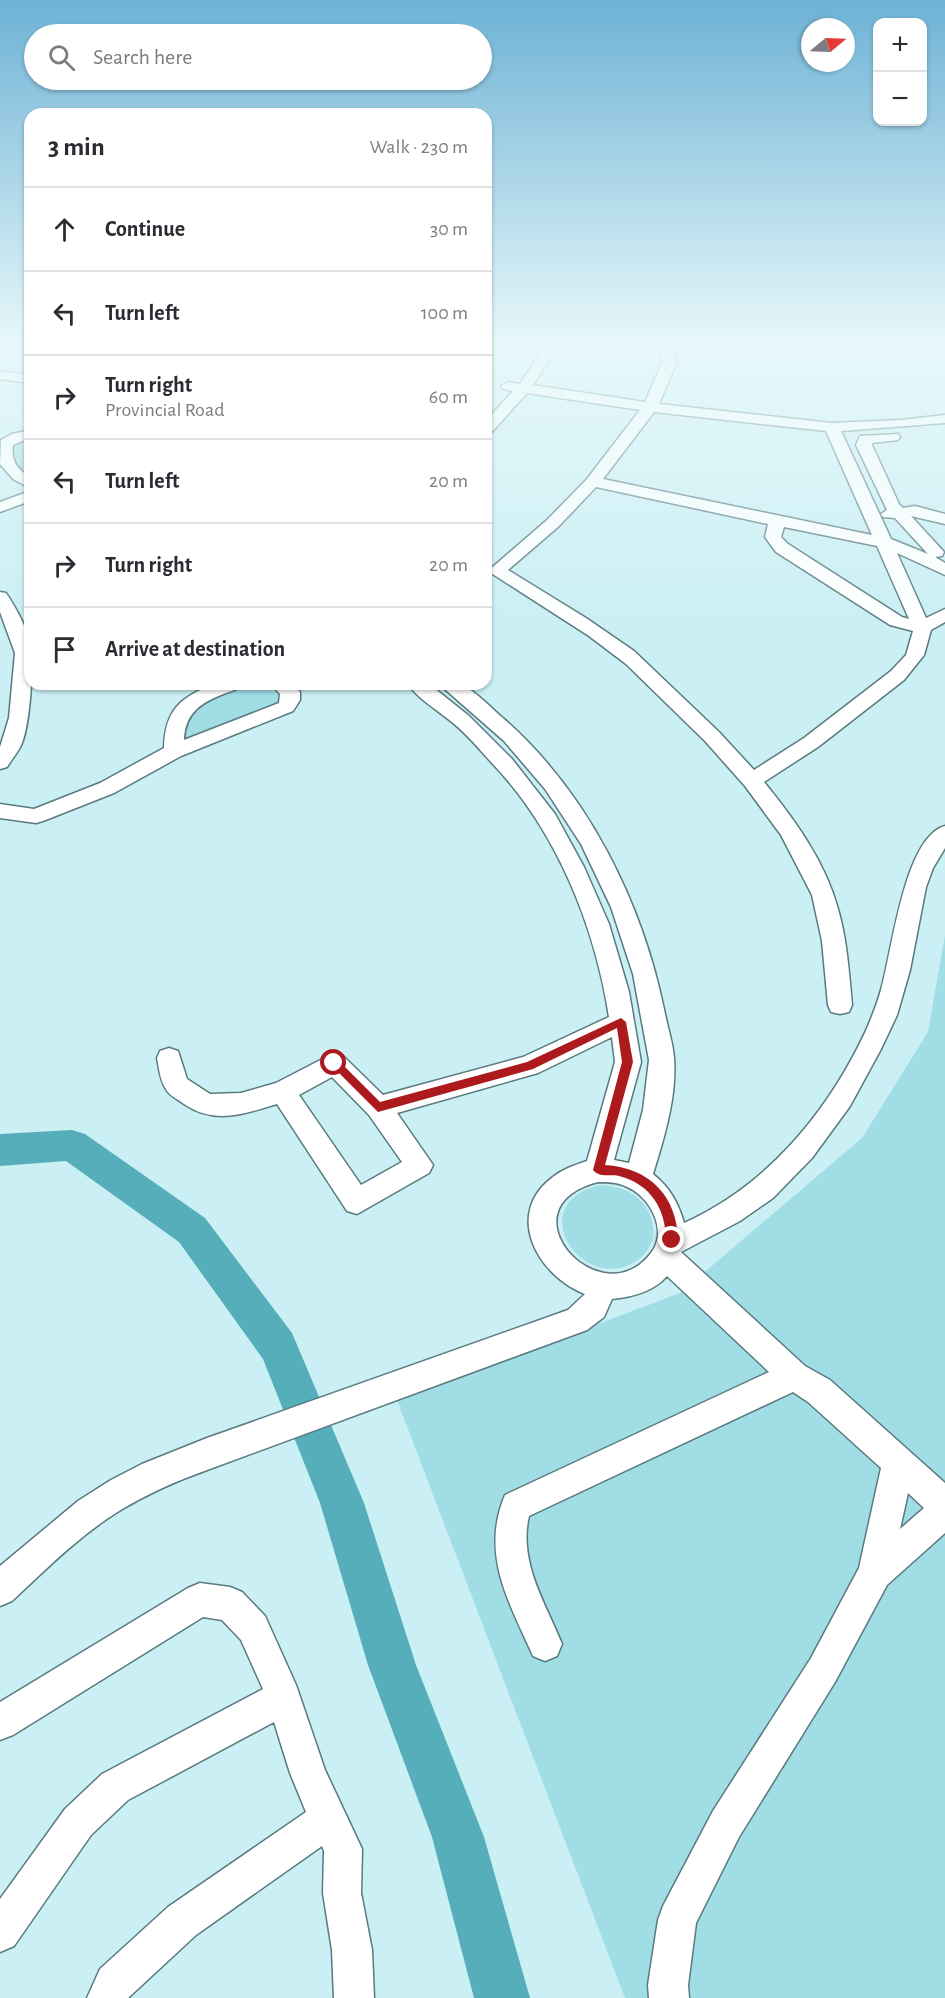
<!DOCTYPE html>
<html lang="en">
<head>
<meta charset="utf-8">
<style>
	:root { --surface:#fff; --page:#f2f2f3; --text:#2b2b33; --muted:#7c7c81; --line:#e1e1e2 }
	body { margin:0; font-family:"Alegreya Sans",sans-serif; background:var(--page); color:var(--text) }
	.controls { position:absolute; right:18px; top:18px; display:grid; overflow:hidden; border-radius:12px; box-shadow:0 2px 4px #0004 }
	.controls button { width:54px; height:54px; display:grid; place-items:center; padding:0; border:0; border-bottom:2px solid var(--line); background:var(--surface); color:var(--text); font:30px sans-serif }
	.compass { position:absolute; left:801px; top:18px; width:54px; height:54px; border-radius:50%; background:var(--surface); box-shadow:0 2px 4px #0004; rotate:71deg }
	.stop { position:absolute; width:18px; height:18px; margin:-14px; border:4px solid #ad1a1d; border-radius:50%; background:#fff }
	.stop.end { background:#ad1a1d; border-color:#fff; box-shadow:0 2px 6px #0008 }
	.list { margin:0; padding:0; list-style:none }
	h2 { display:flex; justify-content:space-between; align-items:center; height:78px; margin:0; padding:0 24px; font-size:26px }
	h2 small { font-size:20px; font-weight:400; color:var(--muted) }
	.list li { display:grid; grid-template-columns:39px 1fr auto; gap:18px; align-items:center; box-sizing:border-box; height:84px; padding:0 24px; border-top:2px solid var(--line) }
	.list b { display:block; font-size:22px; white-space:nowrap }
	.list p { margin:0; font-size:20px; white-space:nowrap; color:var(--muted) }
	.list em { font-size:20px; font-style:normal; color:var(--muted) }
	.icon { flex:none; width:33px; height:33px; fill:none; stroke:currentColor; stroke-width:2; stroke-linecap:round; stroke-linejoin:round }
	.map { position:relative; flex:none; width:945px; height:1998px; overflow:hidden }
	.search { position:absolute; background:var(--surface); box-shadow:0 2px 4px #0004; left:24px; top:24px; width:468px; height:66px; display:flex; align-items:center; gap:15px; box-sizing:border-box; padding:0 21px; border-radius:33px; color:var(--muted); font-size:22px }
	.panel { position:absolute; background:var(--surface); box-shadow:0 2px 4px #0004; left:24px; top:108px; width:468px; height:582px; border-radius:18px }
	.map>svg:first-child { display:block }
	.green { fill:#a0dde5 }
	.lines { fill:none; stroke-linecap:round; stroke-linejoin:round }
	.river { fill:#55aeb9; fill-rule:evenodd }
	.minor-casing { stroke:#597a7f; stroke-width:3 }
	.minor { fill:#fff; fill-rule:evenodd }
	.route { fill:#ad1a1d }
</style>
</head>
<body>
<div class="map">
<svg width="945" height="1998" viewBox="0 0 945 1998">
	<rect width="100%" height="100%" fill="#caeff4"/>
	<path class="green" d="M30,440v38l-17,-14 -1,-17z
		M233,684h47l10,16 -116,51 2,-33z
		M945,935v1063h-320l-228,-598 283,-107 182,-155 66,-106z
		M601,1185c9,1 18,2 26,6 26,12 37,48 13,67 -54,43 -122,-55 -39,-73z"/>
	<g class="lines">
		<path class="river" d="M72,1130l13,4 120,84 87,115 72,170 52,162 68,172 46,161h-56l-42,-161 -64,-172 -48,-162 -57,-144 -84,-117 -113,-81 -66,5v-32z"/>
		<defs>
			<path id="minor" d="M546,344h13l-26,41 112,17 18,-41 -7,-17h13l8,17 -18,43 173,19 69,-3 44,-5v8l-104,8 50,108 37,15 -33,-36 -12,-1 -2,-3 6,-4 -31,-65 4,-9 38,-2 2,3 -2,3 -26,3v2l27,59 4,4 12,-2 30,8v10l-34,-8 33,36 -2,4 -7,1 10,6v12l-48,-22 29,65 19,-9v13l-14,8 -7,25 -20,25 -86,67 -54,35c30,37 61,79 74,127 9,31 11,64 14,96l-3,7 -9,2 -9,-2 -3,-7 -6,-64 -10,-46 -31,-60 -36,-49 -40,-45 -79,-77 -37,-28 -101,-65 59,-51 40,-41 53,-69 -113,-17 -36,40 -5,1v-13l27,-30 -10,-2 -2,-3 7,-4 12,2zM654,412l172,19 46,104 -269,-56zM596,487l172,37 -3,13 11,15 114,73 23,6 -7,24 -15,16 -87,67 -50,32 -35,-38 -85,-81 -48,-33 -78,-48 51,-44zM784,527l93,19 32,73 -7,-2 -114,-73 -7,-7z
				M0,371l30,4v8l-30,-4z
				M30,430v8l-17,7c-2,16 4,24 17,32v11l-17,-9 -13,-15 1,-24 11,-6z
				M30,491v10l-30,11v-10z
				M0,592l6,1c10,15 20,33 24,50 4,21 0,80 -8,100 -3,8 -10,16 -15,24l-7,2v-22l9,-29 6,-65 -15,-41z
				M215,684h27c-4,6 -10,7 -16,9 -24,9 -41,19 -42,47l95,-37 1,-9 -9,-10h21l8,8v8l-7,11 -112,45 -67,37 -71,28 -7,2 -36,-5v-14l34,5 66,-26 64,-35c1,-38 16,-51 51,-64z
				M408,684h21l40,32 43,43 43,55 29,53 25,57 20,68 12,70 -27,98 15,3 14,-53 6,-50 -16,-86 -22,-67 -30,-63 -36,-55 -41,-48 -65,-57c6,0 16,-2 22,1 15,6 30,23 43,34 85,75 139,185 161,295 3,15 8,29 9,44 3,39 -10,80 -21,116 17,14 25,28 31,49 80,-36 139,-105 177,-182 8,-16 15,-34 20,-51 11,-37 23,-153 64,-164v22l-12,20 -7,19 -16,83 -13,45 -16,34 -31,57 -38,52 -39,40 -33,23 -59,31 124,114 25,14 115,103v50l-58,52 -52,97 -96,155 -43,86 -8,62 1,13h-40l-1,-13 10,-65 5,-14 50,-95 98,-153 48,-90 22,-100 -73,-66 -15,-10 -264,124c-11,46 17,88 33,128l-5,12 -12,5 -12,-5c-24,-54 -53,-102 -28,-161l264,-123 -102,-96c-14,16 -35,21 -55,23l-8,18 -17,13 -380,140c-31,11 -60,24 -88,41 -40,25 -73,58 -107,90l-12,5v-40l78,-65 33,-21 31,-16 65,-26 361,-128 17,-16c-47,-18 -82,-80 -32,-117 10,-8 22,-12 34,-16l28,-99 -3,-25 -74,36 -141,40 36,52 -4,8 -72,41 -10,-3 -70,-107c-33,10 -62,21 -93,0 -6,-5 -15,-8 -18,-15 -6,-8 -7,-21 -9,-31l3,-7 9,-3 9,3 9,28 23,15 31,-1 35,-10 58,-30 9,3 40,39 140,-38 86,-40c-14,-91 -53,-188 -118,-255 -12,-13 -24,-28 -38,-39 -14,-12 -35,-24 -45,-39zM332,1077l37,38 33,47 -41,23 -62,-90zM598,1182c9,0 19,0 27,4 24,9 44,44 26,67 -50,66 -152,-45 -53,-71zM908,1493l16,15 -24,21z
				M200,1583l30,4 12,5 23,24 31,69 29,85 37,79 -1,44 11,57 2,48h-40l-2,-48 -9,-57 1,-42 -2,-5 -126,89 -68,63h-41l13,-29 68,-62 138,-95 -16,-39 -16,-51 -146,78 -37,35 -77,111 -14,6v-53l65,-90 37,-35 161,-85 -22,-49 -19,-20 -19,-3 -190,118 -13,5v-38l188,-114z"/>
		</defs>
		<use href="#minor" class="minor-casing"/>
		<use href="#minor" class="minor"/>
	</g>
	<linearGradient id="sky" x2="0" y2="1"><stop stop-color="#6db2d5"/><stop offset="0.55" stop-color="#e7f8fa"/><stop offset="1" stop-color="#e7f8fa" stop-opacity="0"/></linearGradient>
	<rect width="945" height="623" fill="url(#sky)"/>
	<path class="route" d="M621,1018l5,4 7,40 -28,103c45,3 72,31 73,75l-6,6 -6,-6c0,-30 -15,-56 -47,-64 -9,-2 -20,2 -26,-6l29,-108 -5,-34 -84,41 -155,43 -49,-49 5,-4 4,1 42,42 147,-40z"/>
</svg>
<div class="controls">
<button>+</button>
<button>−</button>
</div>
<svg class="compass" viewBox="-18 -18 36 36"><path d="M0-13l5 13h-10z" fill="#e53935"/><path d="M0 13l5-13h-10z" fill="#7c7c81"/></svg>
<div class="stop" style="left:334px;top:1063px"></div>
<div class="stop end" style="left:672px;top:1240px"></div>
<div class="search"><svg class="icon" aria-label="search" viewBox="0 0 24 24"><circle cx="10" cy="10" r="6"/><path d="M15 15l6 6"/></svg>Search here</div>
<section class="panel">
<h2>3 min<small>Walk · 230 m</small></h2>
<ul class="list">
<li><svg class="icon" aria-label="ahead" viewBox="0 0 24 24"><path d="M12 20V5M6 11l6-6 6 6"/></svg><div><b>Continue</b></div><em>30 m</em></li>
<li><svg class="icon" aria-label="left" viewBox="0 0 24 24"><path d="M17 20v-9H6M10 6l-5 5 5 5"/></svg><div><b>Turn left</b></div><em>100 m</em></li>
<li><svg class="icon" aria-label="right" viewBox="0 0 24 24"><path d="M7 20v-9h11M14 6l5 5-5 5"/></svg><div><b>Turn right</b><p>Provincial Road</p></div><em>60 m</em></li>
<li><svg class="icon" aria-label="left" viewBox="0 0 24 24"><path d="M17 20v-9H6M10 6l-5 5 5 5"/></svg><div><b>Turn left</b></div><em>20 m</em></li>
<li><svg class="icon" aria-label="right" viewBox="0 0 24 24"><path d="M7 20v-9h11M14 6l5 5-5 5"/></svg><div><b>Turn right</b></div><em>20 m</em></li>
<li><svg class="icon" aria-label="arrive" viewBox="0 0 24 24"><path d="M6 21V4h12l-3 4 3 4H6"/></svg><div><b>Arrive at destination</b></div></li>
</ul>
</section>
</div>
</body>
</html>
